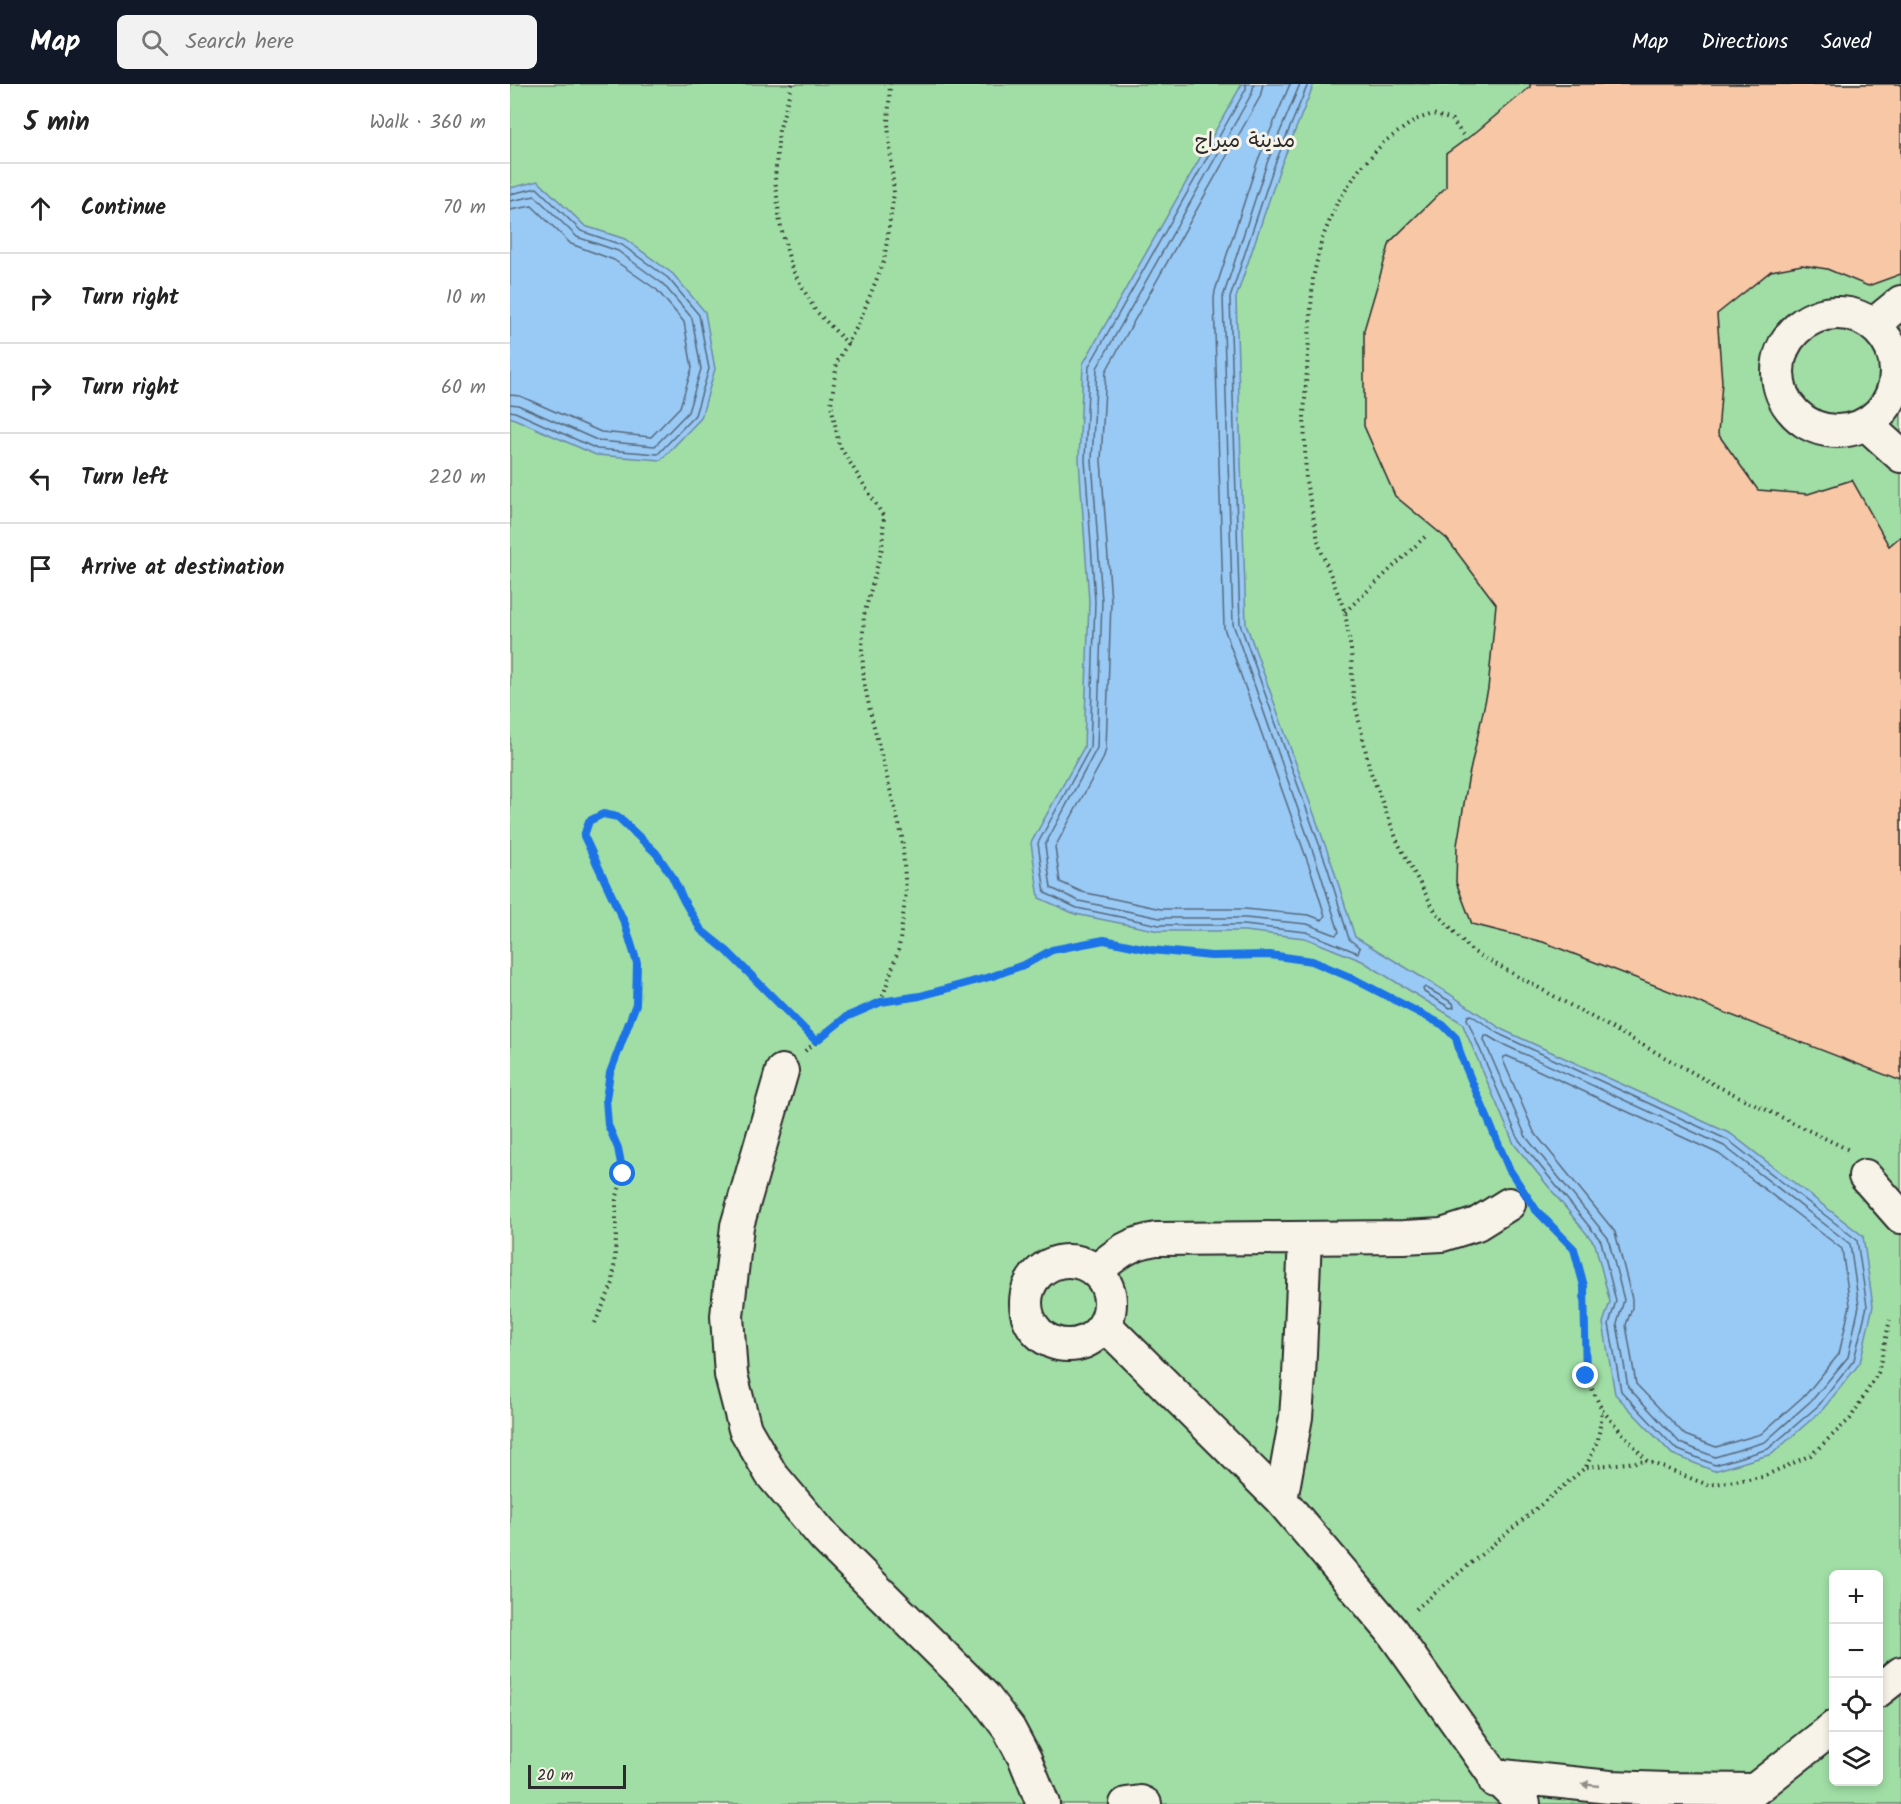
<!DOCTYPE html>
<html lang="en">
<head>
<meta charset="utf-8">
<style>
	:root { --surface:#fff; --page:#f2f2f2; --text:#222; --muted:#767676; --line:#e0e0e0; --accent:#111827 }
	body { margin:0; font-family:Kalam,"Playpen Sans Arabic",sans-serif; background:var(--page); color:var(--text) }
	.controls { position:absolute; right:18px; bottom:18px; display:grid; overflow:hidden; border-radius:9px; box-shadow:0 3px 9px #0003 }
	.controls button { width:54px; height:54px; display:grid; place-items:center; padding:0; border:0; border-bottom:2px solid var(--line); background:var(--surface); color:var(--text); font:30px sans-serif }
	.scale { position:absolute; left:18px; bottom:15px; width:98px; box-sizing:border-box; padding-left:6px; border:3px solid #2b2b2b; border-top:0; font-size:16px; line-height:21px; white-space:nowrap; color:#2b2b2b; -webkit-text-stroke:4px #f7f3e8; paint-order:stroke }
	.stop { position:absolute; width:18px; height:18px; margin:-14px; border:4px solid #1a73e8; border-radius:50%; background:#fff }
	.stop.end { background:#1a73e8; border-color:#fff; box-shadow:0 2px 6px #0008 }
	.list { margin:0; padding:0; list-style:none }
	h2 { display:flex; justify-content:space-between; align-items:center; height:78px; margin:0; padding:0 24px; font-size:26px }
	h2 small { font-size:20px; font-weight:400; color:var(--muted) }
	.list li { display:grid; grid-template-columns:39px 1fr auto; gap:18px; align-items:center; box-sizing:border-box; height:90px; padding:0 24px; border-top:2px solid var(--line) }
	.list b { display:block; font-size:22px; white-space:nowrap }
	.list em { font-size:20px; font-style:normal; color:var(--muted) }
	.icon { flex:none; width:33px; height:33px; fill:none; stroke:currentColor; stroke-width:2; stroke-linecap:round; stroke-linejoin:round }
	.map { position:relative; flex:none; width:1391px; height:1720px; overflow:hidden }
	header { display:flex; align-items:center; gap:36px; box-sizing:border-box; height:84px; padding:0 30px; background:var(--accent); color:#fff }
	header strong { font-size:28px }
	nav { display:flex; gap:33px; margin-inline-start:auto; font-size:21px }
	.search { width:420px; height:54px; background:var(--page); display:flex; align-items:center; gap:15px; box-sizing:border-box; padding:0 21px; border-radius:9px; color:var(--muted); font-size:22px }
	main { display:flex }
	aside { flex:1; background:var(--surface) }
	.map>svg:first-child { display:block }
	.green { fill:#a0dea5; stroke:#668468; stroke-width:1.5; fill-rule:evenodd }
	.water { fill:#99c9f5; stroke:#6d8aa4; stroke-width:1.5 }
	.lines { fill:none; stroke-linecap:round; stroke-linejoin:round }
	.shore { stroke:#576a7c; stroke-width:1.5 }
	.building { fill:#f7c7a6; stroke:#2b2b2b; stroke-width:1.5 }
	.minor-casing { stroke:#2b2b2b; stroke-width:36 }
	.path { stroke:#2b2b2b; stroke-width:4; stroke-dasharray:1.5 4.5; stroke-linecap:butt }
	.minor { stroke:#f7f3e8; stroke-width:32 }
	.oneway { fill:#918f8a }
	.route { stroke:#1a73e8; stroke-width:8 }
	.labels { text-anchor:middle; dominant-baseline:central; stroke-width:6; stroke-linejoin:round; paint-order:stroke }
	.neighbourhood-label { font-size:21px; fill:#2b2b2b; stroke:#f7f3e8 }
</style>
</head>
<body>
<header>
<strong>Map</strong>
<div class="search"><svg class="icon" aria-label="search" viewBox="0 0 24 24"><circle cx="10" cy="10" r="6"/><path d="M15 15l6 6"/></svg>Search here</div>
<nav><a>Map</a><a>Directions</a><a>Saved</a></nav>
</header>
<main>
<aside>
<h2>5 min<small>Walk · 360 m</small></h2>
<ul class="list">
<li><svg class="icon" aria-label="ahead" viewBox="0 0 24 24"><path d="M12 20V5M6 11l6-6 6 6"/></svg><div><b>Continue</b></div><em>70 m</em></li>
<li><svg class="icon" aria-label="right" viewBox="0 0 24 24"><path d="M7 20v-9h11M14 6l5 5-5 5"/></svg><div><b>Turn right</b></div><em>10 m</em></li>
<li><svg class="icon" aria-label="right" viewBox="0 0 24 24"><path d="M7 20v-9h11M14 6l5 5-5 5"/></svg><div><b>Turn right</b></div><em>60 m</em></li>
<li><svg class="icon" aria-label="left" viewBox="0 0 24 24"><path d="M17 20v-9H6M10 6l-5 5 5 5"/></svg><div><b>Turn left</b></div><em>220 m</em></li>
<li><svg class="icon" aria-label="arrive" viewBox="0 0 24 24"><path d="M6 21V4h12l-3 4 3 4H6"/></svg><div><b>Arrive at destination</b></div></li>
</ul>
</aside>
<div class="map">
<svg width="1391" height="1720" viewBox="0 0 1391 1720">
	<rect width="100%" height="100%" fill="#f7f3e8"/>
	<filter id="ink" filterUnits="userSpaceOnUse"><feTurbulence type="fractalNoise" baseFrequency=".0167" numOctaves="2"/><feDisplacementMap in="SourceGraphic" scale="12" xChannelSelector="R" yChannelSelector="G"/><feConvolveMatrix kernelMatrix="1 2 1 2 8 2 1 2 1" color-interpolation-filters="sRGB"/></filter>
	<g filter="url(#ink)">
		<path class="green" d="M0,0h1391v1720h-1391zM1324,1490h44v208h-44z"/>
		<path class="water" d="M732,0h72l-34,84 -44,130 10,326 87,243 22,70 93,56 55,37 228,104 132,102 10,70 -13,57 -37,46 -51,45 -58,17 -42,-17 -57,-60 -12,-71 7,-21 -15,-58 -81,-100 -52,-121 -100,-62 -57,-23 -61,-7h-85l-84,-17 -36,-16 -8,-55 53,-96 5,-146 -10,-141 4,-96z
			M28,97l47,45 40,13 48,35 32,38 10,57 -14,49 -40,42 -65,-5 -86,-38v-229z"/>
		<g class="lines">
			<path class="shore" d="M736,0v5l-157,277 -4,94 10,141 -5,147 -52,95 7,50 32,15 82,17h85l62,7 52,21 2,-5 -11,-9 -21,-70 -88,-245 -10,-326 44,-132 34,-82
				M744,0l-2,9 -155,275 -5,92 10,141 -5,147 -52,97 6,43 28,13 81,17h85l62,6 29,11 3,-3 -19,-60 -87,-248 -10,-327 44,-134 33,-79
				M753,0l-3,13 -154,274 -5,89 10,141 -5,148 -3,10 -48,88 5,35 22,10 79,17h84l64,6 13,5 3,-4 -13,-42 -88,-246 -10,-329 1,-8 43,-131 32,-76
				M0,110l27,-6 44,43 41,14 46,33 31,37 10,54 -14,46 -37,39 -61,-5 -82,-37 -5,-1
				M0,117l25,-5 42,41 41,14 45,33 29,34 9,51 -13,43 -33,34 -56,-5 -81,-36 -8,-1
				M0,126l22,-4 39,38 43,16 43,30 27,32 8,46 -12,39 -29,30 -50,-5 -81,-36 -10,-1
				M915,903l28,16 1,4 -4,1 -26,-16 -1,-3z
				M961,931l30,20 227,105 129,100 10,66 -13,54 -35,45 -51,44 -53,16 -39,-16 -55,-58 -12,-67 7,-23 -15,-60 -82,-101 -52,-121 1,-3z
				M975,952h3l10,6 226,104 126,98 9,62 -11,51 -35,42 -48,43 -50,15 -35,-14 -52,-56 -11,-63 7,-24 -16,-62 -82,-101 -42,-97z
				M997,972l212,98 123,95 8,56 -11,49 -32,39 -46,41 -45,13 -31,-12 -49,-51 -10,-59 6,-17v-9l-17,-67 -81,-100 -31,-72 1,-3z"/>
		</g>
		<path class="building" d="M1020,0h371v190l-33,12 -41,-17 -25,-4 -31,6 -54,43 5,68 -4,52 40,56 50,4 44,-14 37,66 12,-10v545l-358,-139 -71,-18 -16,-42 1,-37 11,-65 20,-91 8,-85 -49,-65 -52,-43 -31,-70v-96l26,-88 56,-55v-33l30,-22 54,-45z"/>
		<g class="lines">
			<defs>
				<path id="minor" d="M1268 288a59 59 0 1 1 118 0a59 59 0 1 1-118 0Z
					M1364,240l27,-22
					M1357,341l34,31
					M272,987l-45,155 -10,90 4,59 14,54 26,45 54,64 159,158 25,33 16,30 18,45
					M1355,1092l36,41
					M516 1219a42 42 0 1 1 84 0a42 42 0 1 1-84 0Z
					M586,1187c22,-18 31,-27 60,-32l248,-2 38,-2 35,-11 32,-20
					M595,1241l176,175 110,130 103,145 30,29
					M771,1416l15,-83 3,-41 6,-138
					M1368,1607l23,-18
					M985,1697l-1,-6 116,12 57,2 87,1
					M1228,1719l96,-76
					M616,1720l15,-2 4,2"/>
			</defs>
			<use href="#minor" class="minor-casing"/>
			<path class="path" d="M282,0l-13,47 -4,47 5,46 12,45 23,41 33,34
				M953,51l-11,-15 -19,-6 -18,6 -31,22 -25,28 -22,33 -15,36 -9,39 -9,137 2,66 13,64 26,67 6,38 2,44 17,76 28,73 37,68 37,40 243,134 134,65
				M835,528l83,-78
				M371,918l18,-54 7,-56 -4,-56 -31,-121 -7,-33 -2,-33 2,-34 18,-67 2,-31 -45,-72 -8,-41 6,-42 21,-37 26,-64 10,-68 -6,-69 2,-40
				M295,967l41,-34 35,-15 39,-6 73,-20 33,-12 26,-14 52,-10 48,10 59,6 59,-1 42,6 40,17 91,47 13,13 5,18 51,117
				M1029,1130l35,35 10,37 2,90 16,34 45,51 61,24 54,-8 49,-22 39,-36 28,-46 12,-53
				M85,1239l18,-40 3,-44v-39l7,-26 -5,-26 -10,-23 -2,-26 4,-26 27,-69v-41l-12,-38 -41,-89 5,-15 14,-7 15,3 38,36 16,23 12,25 17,29 26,21 89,90
				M1077,1383l60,-6
				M906,1525l170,-142 12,-27 4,-29"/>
			<use href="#minor" class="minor"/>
		</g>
		<defs><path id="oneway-solid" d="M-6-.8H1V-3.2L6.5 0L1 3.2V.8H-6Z" transform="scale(1.5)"/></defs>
		<use class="oneway" href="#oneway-solid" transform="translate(1080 1701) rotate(-174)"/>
	</g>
	<g class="lines" filter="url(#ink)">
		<path class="route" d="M113,1090l-5,-26 -10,-23 -2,-26 4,-26 26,-69 1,-41 -12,-39 -41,-88 5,-15 14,-7 15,3 38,36 16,23 12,25 17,29 26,21 89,90 30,-24 35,-15 39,-6 73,-20 33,-12 26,-14 52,-10 48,10 59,6 59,-1 42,6 40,17 91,47 13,13 5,18 48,113 27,41 38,39 10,37 2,90"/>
	</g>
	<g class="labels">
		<g class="neighbourhood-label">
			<text x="735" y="57">مدينة ميراج</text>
		</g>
	</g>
</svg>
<div class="controls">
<button>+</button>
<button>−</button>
<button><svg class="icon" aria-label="locate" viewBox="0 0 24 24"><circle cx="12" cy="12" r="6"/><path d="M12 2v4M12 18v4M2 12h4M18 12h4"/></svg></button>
<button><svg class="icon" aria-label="layers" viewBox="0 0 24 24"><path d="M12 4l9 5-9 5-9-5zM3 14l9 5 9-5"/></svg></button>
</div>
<div class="scale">20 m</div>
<div class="stop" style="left:113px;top:1090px"></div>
<div class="stop end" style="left:1076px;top:1292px"></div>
</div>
</main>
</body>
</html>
